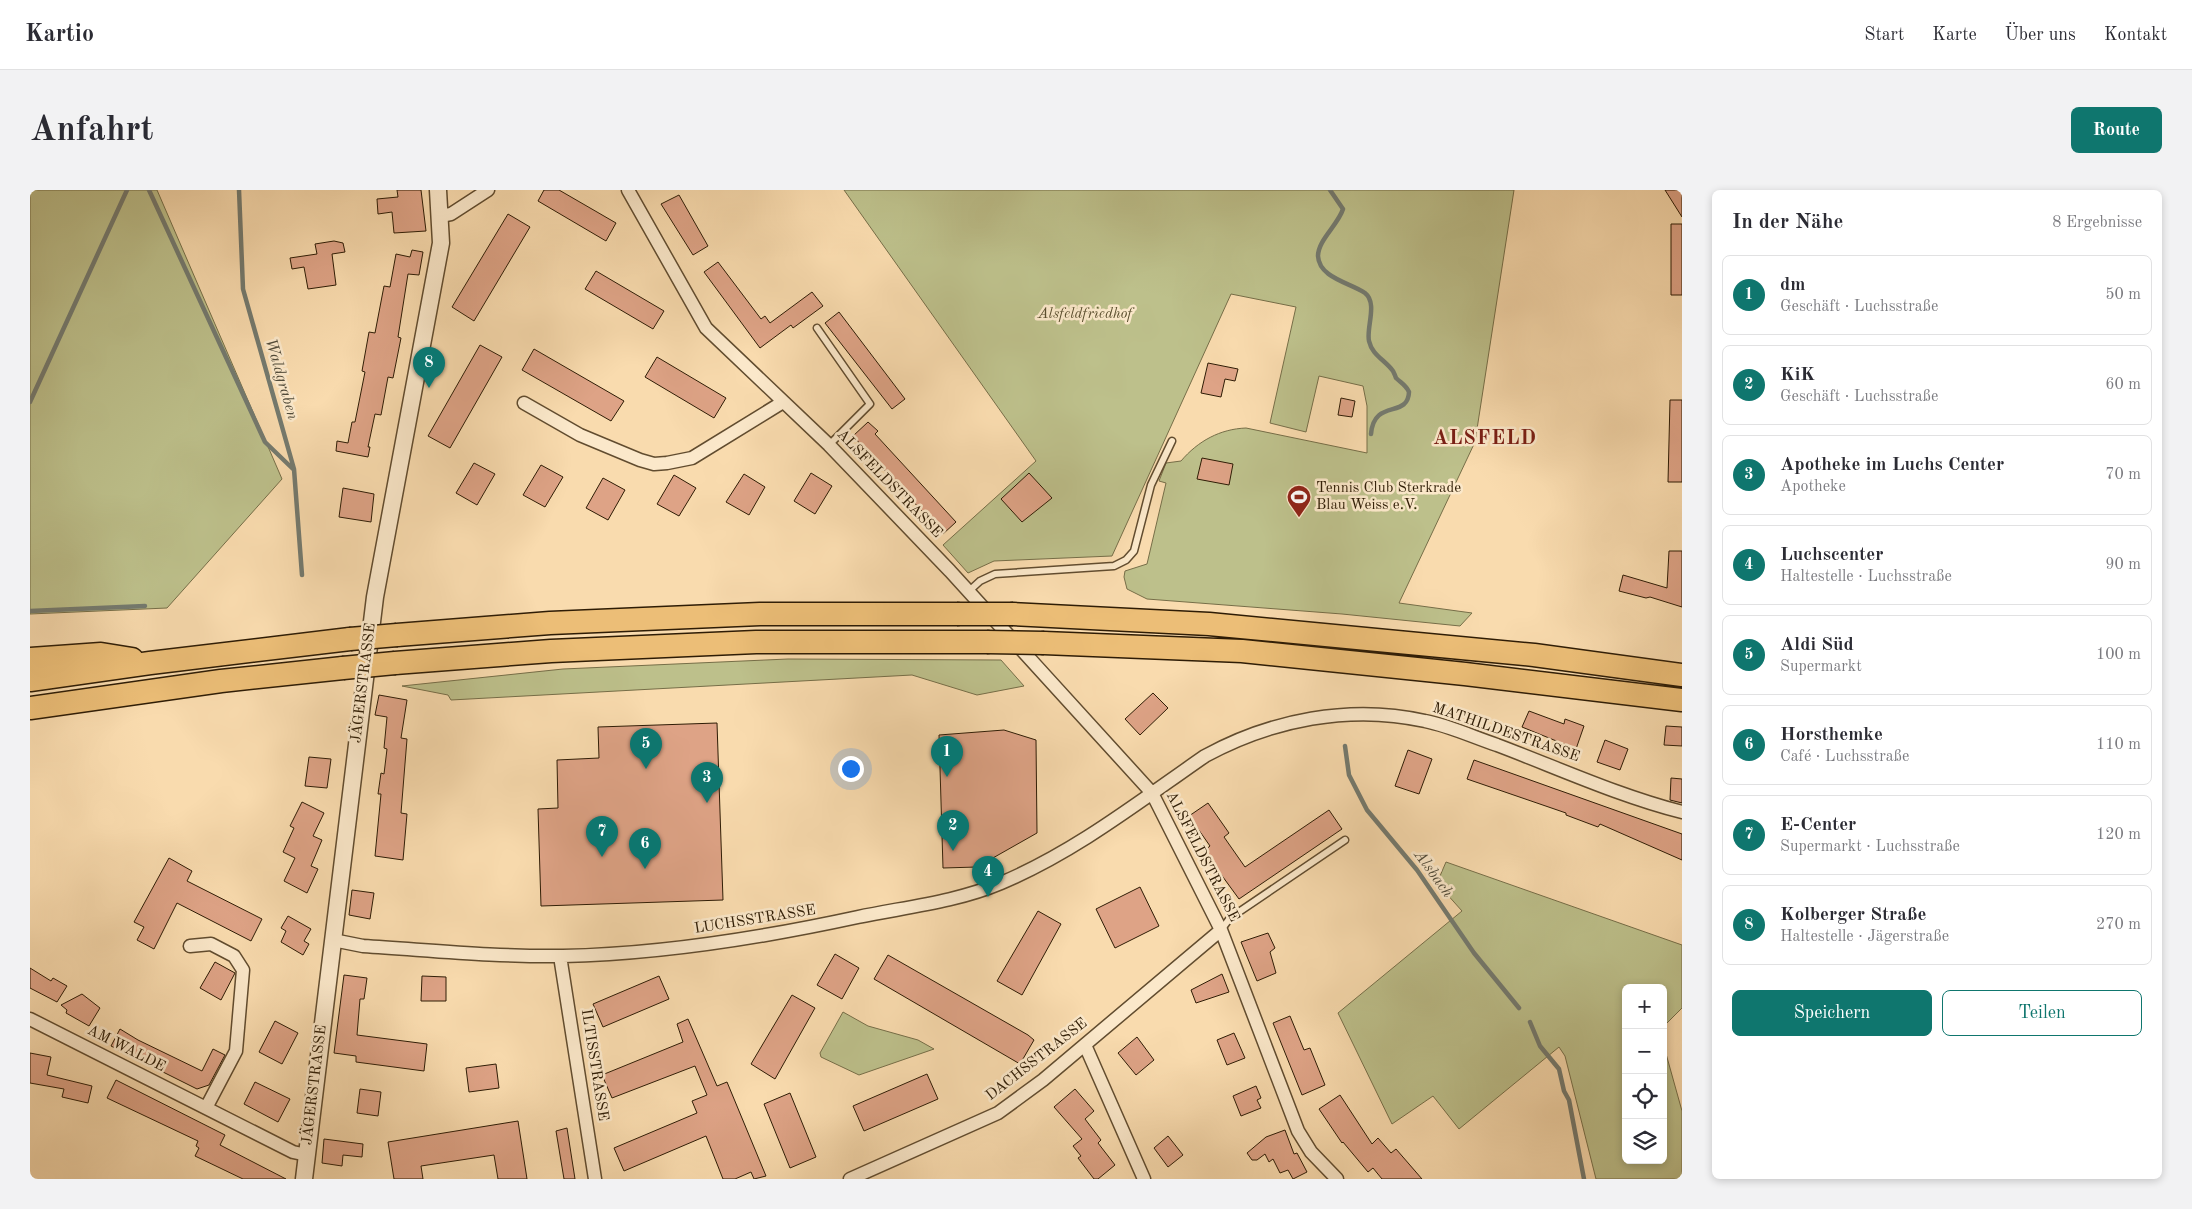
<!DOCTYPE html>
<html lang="de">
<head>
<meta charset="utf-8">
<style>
	:root { --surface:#fff; --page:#f2f2f3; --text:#2b2b33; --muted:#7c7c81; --line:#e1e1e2; --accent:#0f766e }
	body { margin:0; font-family:"Old Standard TT",serif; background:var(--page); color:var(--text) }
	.controls { position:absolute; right:15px; bottom:15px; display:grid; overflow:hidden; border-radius:8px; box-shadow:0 2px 8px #0003 }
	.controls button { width:45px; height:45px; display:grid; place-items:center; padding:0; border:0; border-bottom:1px solid var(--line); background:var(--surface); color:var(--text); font:25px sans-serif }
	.you { position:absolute; left:820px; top:578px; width:18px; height:18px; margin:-12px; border:4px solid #fff; border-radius:50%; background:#1a73e8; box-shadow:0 0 0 8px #1a73e833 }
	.badge { display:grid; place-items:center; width:32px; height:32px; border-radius:50%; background:var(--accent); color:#fff; font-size:16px; font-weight:700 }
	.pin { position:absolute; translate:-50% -41px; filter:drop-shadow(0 1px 2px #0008) }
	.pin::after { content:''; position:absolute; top:26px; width:18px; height:15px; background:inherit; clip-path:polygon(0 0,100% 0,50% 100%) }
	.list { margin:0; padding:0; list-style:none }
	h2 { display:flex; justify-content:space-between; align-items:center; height:65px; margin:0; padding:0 20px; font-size:21px }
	h2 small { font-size:16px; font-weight:400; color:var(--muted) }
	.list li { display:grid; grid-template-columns:32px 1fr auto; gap:15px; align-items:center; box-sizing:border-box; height:80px; margin:0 10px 10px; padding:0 10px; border:1px solid var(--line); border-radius:8px }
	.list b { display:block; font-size:19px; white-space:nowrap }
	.list p { margin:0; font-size:16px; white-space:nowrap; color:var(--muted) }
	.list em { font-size:16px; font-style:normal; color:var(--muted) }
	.actions { display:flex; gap:10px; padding:15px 20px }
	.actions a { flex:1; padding:11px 0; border:1px solid var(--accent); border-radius:8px; text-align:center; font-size:18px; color:var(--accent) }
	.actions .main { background:var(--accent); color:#fff }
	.icon { flex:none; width:28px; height:28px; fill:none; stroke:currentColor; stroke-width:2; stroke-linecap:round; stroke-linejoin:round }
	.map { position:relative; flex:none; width:1652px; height:989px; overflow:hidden; border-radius:8px }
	header { display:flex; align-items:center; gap:30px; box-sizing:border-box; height:70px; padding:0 25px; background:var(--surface); border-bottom:1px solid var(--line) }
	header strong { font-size:24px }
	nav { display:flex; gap:28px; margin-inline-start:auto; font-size:18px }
	.intro { display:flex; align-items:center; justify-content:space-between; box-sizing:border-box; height:120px; padding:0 30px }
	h1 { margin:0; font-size:35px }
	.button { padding:12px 22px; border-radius:8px; background:var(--accent); color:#fff; font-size:18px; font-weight:700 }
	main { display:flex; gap:30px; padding:0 30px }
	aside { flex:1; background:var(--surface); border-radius:8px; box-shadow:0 2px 8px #0003 }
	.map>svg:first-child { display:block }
	.green { fill:#bdc08b; stroke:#766e48 }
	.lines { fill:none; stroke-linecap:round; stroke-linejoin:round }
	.stream { stroke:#747a6f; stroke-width:4.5 }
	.building { fill:#dea386; stroke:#2e1c05 }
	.service-casing { stroke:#614c2f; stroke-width:9 }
	.minor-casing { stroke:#614c2f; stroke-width:15 }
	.tertiary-casing { stroke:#614c2f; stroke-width:19 }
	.motorway-casing { stroke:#2e1c05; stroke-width:25 }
	.service { stroke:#fbe8ca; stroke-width:6 }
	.minor { stroke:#fbe8ca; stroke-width:12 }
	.tertiary { stroke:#fbe8ca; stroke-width:16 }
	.motorway { stroke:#ecbe77; stroke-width:22 }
	.motorway-bridge-casing { stroke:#2e1c05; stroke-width:25; stroke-linecap:butt }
	.motorway-bridge { stroke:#ecbe77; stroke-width:22 }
	.labels { text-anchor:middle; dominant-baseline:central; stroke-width:5; stroke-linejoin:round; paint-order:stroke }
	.park-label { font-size:15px; font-style:italic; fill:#594d2d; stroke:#fbe8ca }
	.street-label { font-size:15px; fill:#2e1c05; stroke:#fbe8ca }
	.poi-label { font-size:15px; fill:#2e1c05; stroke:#fbe8ca; text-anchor:start }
	.water-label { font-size:16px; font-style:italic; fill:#514b3a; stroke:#fbe8ca }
	.district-label { font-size:20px; font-weight:bold; letter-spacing:1px; fill:#7a1f14; stroke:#fbe8ca }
</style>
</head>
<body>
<header>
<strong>Kartio</strong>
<nav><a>Start</a><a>Karte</a><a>Über uns</a><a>Kontakt</a></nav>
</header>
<div class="intro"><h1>Anfahrt</h1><a class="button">Route</a></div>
<main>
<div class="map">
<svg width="1652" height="989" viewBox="0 0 1652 989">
	<rect width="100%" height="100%" fill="#f9dbae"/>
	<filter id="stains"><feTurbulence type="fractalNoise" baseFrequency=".004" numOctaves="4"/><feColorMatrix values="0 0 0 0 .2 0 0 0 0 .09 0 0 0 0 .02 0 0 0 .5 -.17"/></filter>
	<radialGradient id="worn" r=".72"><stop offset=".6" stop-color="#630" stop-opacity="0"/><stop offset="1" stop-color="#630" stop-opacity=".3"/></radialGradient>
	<path class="green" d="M0,0h127l125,289 -115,129 -137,6z
		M814,0h670l-39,252 -76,161 73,10 -12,13 -118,-12 -195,-15 -20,-10 -3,-12 1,-6 22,-7 19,-81 -7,-2 7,-18 15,-2c17,-20 39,-32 65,-33l121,25v-47l-4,-20 -44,-10 -13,56 -36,-9 26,-116 -65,-13 -119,262 -118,5 -26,12 -25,-28 93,-84z
		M758,469l213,1 23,26 -47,9 -65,-20 -461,25 -3,-5 -46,-9 161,-17z
		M1416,672l236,83v63l-19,19v-39h-37v172h37v-117l19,68v68h-86l-31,-123 -6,-9 -100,82 -26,-33 -41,28 -54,-111 124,-102 -25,-28z
		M813,822l25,14 50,14 16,9 -75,26 -38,-18 -1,-4z"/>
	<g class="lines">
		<path class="stream" d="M119,0l116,252 28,27
			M209,0l4,99 51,180 8,106
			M1300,0l13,19c-5,16 -25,31 -25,47 1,22 33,27 47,37 13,10 1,35 4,48 3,14 16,19 24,30 1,2 2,4 3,7 5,5 10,7 13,14 -1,27 -35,6 -38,42
			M0,212l97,-212
			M0,421l115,-5
			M1315,556l4,29 18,35 50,60 57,83 45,55
			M1500,832l10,24 19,23 5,22 5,9 15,79"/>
	</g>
	<path class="building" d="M367,0h24l5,41 -32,2 -2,-21 -14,2 -1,-15 21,-2z
		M514,0h15l57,33 -10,18 -68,-40z
		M1635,0h17v27z
		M649,5l29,51 -15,9 -32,-51z
		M478,24l22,13 -56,94 -22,-14z
		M1641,34h11v71h-11z
		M304,51l9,2 2,9 -13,2 4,31 -28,4 -4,-22 -12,2 -2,-11 27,-4 -2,-10z
		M382,60l11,2 -4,23 -11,-1 -10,63 3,1 -8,40 -5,-1 -7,38 -6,-1 -7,33h2l-2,10 -32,-6 1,-10 11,2 4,-21h3l10,-50 -3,-1 7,-39 6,1 9,-47 6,1 6,-33 14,3z
		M688,72l43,57 4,-3 5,7 42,-31 11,14 -30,22 -2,-3 -31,23 -56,-76z
		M566,81l68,40 -11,18 -68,-40z
		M809,122l66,87 -13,10 -67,-86z
		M450,155l22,12 -52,91 -22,-12z
		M504,159l90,52 -13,20 -89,-51z
		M627,167l69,41 -12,20 -69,-41z
		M1178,173l30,6 -3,12 -10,-2 -4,18 -20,-4z
		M1311,208l14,3 -3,16 -14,-2z
		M1640,210h12v82h-14z
		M838,232l10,9 -3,3 81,88 -13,12 -90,-98z
		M1172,268l31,6 -4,21 -32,-6z
		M444,273l21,11 -18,31 -21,-12z
		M511,275l22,12 -18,30 -22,-12z
		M781,283l21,13 -17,28 -21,-13z
		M999,283l23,25 -30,24 -21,-23z
		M714,284l21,13 -16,28 -23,-13z
		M644,285l22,13 -17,28 -22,-12z
		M573,288l22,12 -17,30 -22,-12z
		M313,298l31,6 -3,28 -32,-5z
		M1639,361h13v56l-32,-10 -4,1 -27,-7 4,-16 44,13z
		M1123,503l15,15 -28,27 -15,-16z
		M349,505l28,5 -6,38 6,1 -6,74 6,1 -4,46 -28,-4 6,-62h-3l3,-21 3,1 3,-25 -3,-1 3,-31 -12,-2z
		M1499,521l35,13 1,-5 19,7 -8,23 -54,-22z
		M687,533l6,177 -182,6 -3,-97 20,-1 -1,-48 42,-2 -1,-31z
		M1636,536l16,1v19l-18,-1z
		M974,540l32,10 1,93 -60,34 -34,1 -4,-133z
		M1575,550l23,9 -8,21 -23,-8z
		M1378,560l24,9 -13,35 -24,-8z
		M279,567l22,2 -4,29 -22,-2z
		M1444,570l208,74v26l-82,-36 -2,3 -32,-12v-2l-99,-34z
		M1641,588l11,1v24l-12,-3z
		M272,612l22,11 -11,23 9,4 -11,26 7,3 -11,24 -23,-12 11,-23 -12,-6 11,-24 -4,-2z
		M1178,613l21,30 -5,4 21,30 84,-57 13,19 -103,70 -35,-48 6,-5 -21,-30z
		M139,668l23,13 -5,10 75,38 -11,22 -74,-38 -23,46 -17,-9 7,-13 -10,-5z
		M1110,697l19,39 -44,22 -19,-39z
		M322,700l22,3 -4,26 -21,-4z
		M1008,721l23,13 -39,71 -25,-14z
		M258,726l23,13 -7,12 5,3 -6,11 -22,-13 5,-11 -5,-3z
		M1238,743l7,15 -5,4 6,21 -19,8 -16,-39z
		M805,764l24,14 -17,31 -25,-14z
		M858,765l140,80 6,5 -14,24 -146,-85z
		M185,772l20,11 -14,27 -21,-12z
		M0,778l21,13 2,-3 14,8 -10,16 -27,-14z
		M1192,784l7,18 -33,11 -5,-13z
		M314,785l23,3 -3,21h-4l-3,36 70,9 -3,27 -68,-9v-6l-22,-3z
		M392,786l24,1v24h-25z
		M629,786l10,23 -66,28 -10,-23z
		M52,804l18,14 -11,18 -23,-13 1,-3 -6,-5z
		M762,805l23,13 -40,71 -24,-15z
		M1260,826l14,34 6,-2 15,37 -23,10 -29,-72z
		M658,829l29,67 10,-4 39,94 -12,3 -3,-7 -16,7h-12l-17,-43 -82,35 -10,-23 83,-35 -5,-12 15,-6 -12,-29 -83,32 -10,-23 81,-33 -6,-18z
		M245,831l23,12 -16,31 -23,-12z
		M90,839l18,11 64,31 11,-22 12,6 -16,30 -12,4 -86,-43z
		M1204,843l11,25 -18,7 -10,-25z
		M1107,847l17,23 -18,15 -18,-22z
		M0,863l21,4 -4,18 45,11 -4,17 -26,-6 2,-8 -34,-6z
		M466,874l3,24 -30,4 -3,-24z
		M897,884l11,25 -74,32 -11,-25z
		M86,890l109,55 -5,10 66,34h-43l-48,-23 4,-8 -3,-2 2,-5 -91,-43z
		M225,892l35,17 -12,23 -34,-18z
		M1226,896l5,12 -4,2 4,8 -20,8 -8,-20z
		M330,899l21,3 -3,24 -21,-3z
		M1045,899l19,22 -9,8 16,21 -3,3 17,22 -17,14h-4l-16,-21 3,-2 -8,-10 9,-7 -28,-32z
		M760,903l26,64 -26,11 -26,-64z
		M1310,905l32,49 6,-6 13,15 5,-4 26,30h-40l-9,-11 -5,4 -25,-30 -1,1 -23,-34z
		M488,931l9,58h-29l-4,-24 -73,11 2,13h-29l-6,-37z
		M537,938l8,51h-11l-8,-48z
		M1255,940l9,24 3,-1 10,19 -14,7 -5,-9 -8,3 -7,-14 -4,3 -4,-8 -8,6h-5l-5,-7 19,-16z
		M1138,946l15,19 -15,12 -14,-19z
		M294,949l39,5 -1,13 -19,-2 -1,11 -20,-3z"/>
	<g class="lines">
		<defs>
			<path id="service" d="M787,138l53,76 -41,41
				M938,402l12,-11 15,-7 119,-8 12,-6 8,-9 17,-66 21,-44
				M1191,740l9,-12 115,-78"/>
			<path id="minor" d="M598,0l78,138 123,117 121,126 202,222 69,137 77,201 13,21 26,27
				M410,26l11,-2 37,-24
				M494,213l56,32 60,25 14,4 13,-1 25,-5 91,-56
				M303,750l30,6c66,4 133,11 200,10 100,-2 198,-18 295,-39 48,-10 98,-15 143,-34 74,-31 139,-82 204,-127 66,-36 145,-52 220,-35 25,5 48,16 72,24 61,23 122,51 185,67
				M160,756l21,-2 23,12 9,14 -7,81 -30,57
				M530,766l35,223
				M0,829l263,133 14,3
				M1055,855l59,134
				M820,989l148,-66 45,-33 178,-150"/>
			<path id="tertiary" d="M274,989l71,-582 66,-354 -3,-53"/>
			<path id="motorway" d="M983,424l196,10 325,31 148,20
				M367,445l153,-12 210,-9h197
				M1014,453l198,8 223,23 217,26
				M0,469l71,-5 31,5
				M365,473l156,-12 205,-9h231
				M0,490l120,-17 200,-24
				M0,518l191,-27 122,-13"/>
		</defs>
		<use href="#service" class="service-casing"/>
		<use href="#minor" class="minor-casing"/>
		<use href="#tertiary" class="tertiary-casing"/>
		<use href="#motorway" class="motorway-casing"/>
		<use href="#service" class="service"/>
		<use href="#minor" class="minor"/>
		<use href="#tertiary" class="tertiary"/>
		<use href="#motorway" class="motorway"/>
		<defs>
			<path id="motorway-bridge" d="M927,424h56
				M320,449l47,-4
				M957,452l57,1
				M313,478l52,-5"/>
		</defs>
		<use href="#motorway-bridge" class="motorway-bridge-casing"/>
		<use href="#motorway-bridge" class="motorway-bridge"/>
	</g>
	<defs>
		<symbol id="stadium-pin" viewBox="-11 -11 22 30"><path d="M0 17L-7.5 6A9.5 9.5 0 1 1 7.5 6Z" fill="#8f2418" stroke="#fbe8ca"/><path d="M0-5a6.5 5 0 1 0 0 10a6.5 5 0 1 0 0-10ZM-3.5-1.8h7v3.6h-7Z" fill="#fff"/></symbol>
	</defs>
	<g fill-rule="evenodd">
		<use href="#stadium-pin" x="1255" y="293" width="28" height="38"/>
	</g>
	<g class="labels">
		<g class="park-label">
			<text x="1055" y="124">Alsfeldfriedhof</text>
		</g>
		<g class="street-label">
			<text transform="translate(859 294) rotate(46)">ALSFELDSTRASSE</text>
			<text transform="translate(334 493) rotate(-83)">JÄGERSTRASSE</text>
			<text transform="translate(1476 543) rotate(19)">MATHILDESTRASSE</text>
			<text transform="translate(1172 667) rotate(63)">ALSFELDSTRASSE</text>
			<text transform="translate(725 730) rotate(-9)">LUCHSSTRASSE</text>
			<text transform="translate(96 859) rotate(27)">AM WALDE</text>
			<text transform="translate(1007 870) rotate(-38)">DACHSSTRASSE</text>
			<text transform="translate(564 875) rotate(81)">ILTISSTRASSE</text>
			<text transform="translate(285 895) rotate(-83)">JÄGERSTRASSE</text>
		</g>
		<g class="poi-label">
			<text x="1286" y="298">Tennis Club Sterkrade<tspan x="1286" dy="17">Blau Weiss e.V.</tspan></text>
		</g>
		<g class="water-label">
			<text transform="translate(251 189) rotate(74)">Waldgraben</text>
			<text transform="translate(1403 684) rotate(54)">Alsbach</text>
		</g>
		<g class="district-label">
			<text x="1455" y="249">ALSFELD</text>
		</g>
	</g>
	<rect width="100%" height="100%" filter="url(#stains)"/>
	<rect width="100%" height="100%" fill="url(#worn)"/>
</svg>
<div class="controls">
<button>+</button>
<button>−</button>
<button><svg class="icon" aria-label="locate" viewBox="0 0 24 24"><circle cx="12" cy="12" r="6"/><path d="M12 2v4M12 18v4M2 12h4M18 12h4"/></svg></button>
<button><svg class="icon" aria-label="layers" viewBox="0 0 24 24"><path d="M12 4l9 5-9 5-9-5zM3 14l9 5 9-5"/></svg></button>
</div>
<div class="you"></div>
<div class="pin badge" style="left:917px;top:587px">1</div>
<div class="pin badge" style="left:923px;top:661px">2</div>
<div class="pin badge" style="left:677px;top:613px">3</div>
<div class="pin badge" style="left:958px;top:707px">4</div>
<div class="pin badge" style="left:616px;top:579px">5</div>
<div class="pin badge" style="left:615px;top:679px">6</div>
<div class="pin badge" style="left:572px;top:667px">7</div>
<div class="pin badge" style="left:399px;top:198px">8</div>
</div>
<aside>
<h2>In der Nähe<small>8 Ergebnisse</small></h2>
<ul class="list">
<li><span class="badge">1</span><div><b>dm</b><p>Geschäft · Luchsstraße</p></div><em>50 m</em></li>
<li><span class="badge">2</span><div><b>KiK</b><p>Geschäft · Luchsstraße</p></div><em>60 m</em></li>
<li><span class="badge">3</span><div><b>Apotheke im Luchs Center</b><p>Apotheke</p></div><em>70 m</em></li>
<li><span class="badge">4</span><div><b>Luchscenter</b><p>Haltestelle · Luchsstraße</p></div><em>90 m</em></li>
<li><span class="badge">5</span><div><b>Aldi Süd</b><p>Supermarkt</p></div><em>100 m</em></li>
<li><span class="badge">6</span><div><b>Horsthemke</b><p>Café · Luchsstraße</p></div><em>110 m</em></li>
<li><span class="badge">7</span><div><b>E-Center</b><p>Supermarkt · Luchsstraße</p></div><em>120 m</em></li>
<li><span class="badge">8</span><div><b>Kolberger Straße</b><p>Haltestelle · Jägerstraße</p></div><em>270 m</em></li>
</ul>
<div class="actions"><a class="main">Speichern</a><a>Teilen</a></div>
</aside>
</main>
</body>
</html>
